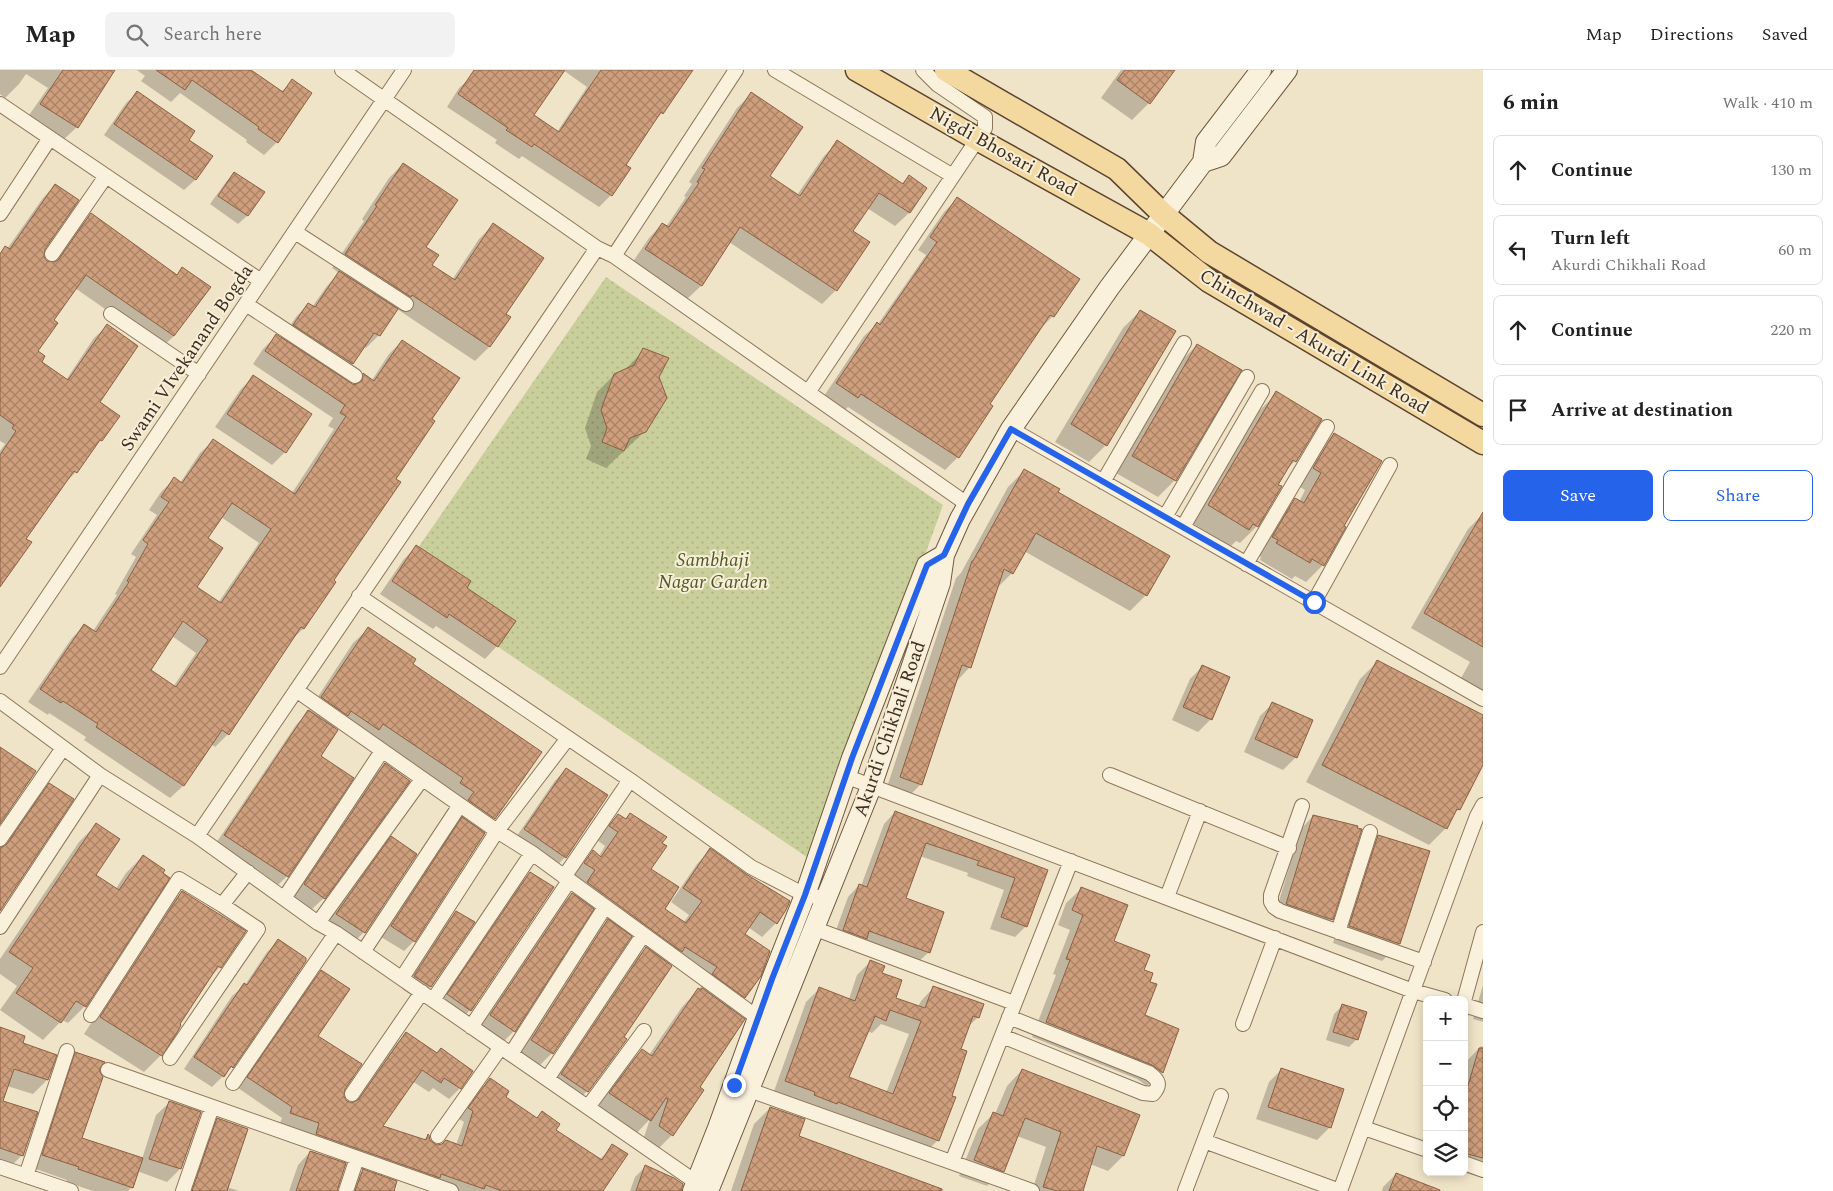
<!DOCTYPE html>
<html lang="en">
<head>
<meta charset="utf-8">
<style>
	:root { --surface:#fff; --page:#f2f2f2; --text:#222; --muted:#767676; --line:#e0e0e0; --accent:#2563eb }
	body { margin:0; font-family:Spectral,serif; background:var(--page); color:var(--text) }
	.controls { position:absolute; right:15px; bottom:15px; display:grid; overflow:hidden; border-radius:8px; box-shadow:0 2px 12px #0003 }
	.controls button { width:45px; height:45px; display:grid; place-items:center; padding:0; border:0; border-bottom:1px solid var(--line); background:var(--surface); color:var(--text); font:25px sans-serif }
	.stop { position:absolute; width:15px; height:15px; margin:-11px; border:4px solid #2563eb; border-radius:50%; background:#fff }
	.stop.end { background:#2563eb; border-color:#fff; box-shadow:0 1px 5px #0008 }
	.list { margin:0; padding:0; list-style:none }
	h2 { display:flex; justify-content:space-between; align-items:center; height:65px; margin:0; padding:0 20px; font-size:21px }
	h2 small { font-size:16px; font-weight:400; color:var(--muted) }
	.list li { display:grid; grid-template-columns:32px 1fr auto; gap:15px; align-items:center; box-sizing:border-box; height:70px; margin:0 10px 10px; padding:0 10px; border:1px solid var(--line); border-radius:8px }
	.list b { display:block; font-size:19px; white-space:nowrap }
	.list p { margin:0; font-size:16px; white-space:nowrap; color:var(--muted) }
	.list em { font-size:16px; font-style:normal; color:var(--muted) }
	.actions { display:flex; gap:10px; padding:15px 20px }
	.actions a { flex:1; padding:11px 0; border:1px solid var(--accent); border-radius:8px; text-align:center; font-size:18px; color:var(--accent) }
	.actions .main { background:var(--accent); color:#fff }
	.icon { flex:none; width:28px; height:28px; fill:none; stroke:currentColor; stroke-width:2; stroke-linecap:round; stroke-linejoin:round }
	.map { position:relative; flex:none; width:1483px; height:1121px; overflow:hidden }
	header { display:flex; align-items:center; gap:30px; box-sizing:border-box; height:70px; padding:0 25px; background:var(--surface); border-bottom:1px solid var(--line) }
	header strong { font-size:24px }
	nav { display:flex; gap:28px; margin-inline-start:auto; font-size:18px }
	.search { width:350px; height:45px; background:var(--page); display:flex; align-items:center; gap:12px; box-sizing:border-box; padding:0 18px; border-radius:8px; color:var(--muted); font-size:19px }
	main { display:flex }
	aside { flex:1; background:var(--surface) }
	.map>svg:first-child { display:block }
	.park { fill:url(#park-dots) }
	.shadow { fill:#0003; fill-rule:evenodd }
	.building { fill:url(#building-cross-hatch); stroke:#8d5f41; fill-rule:evenodd }
	.lines { fill:none; stroke-linecap:round; stroke-linejoin:round }
	.minor-casing { stroke:#8d765c; stroke-width:16 }
	.secondary-casing { stroke:#6f573f; stroke-width:22 }
	.primary-casing { stroke:#5b4430; stroke-width:25 }
	.minor { stroke:#faf1dc; stroke-width:14 }
	.secondary { stroke:#faf1dc; stroke-width:20 }
	.primary { stroke:#f3d9a0; stroke-width:22 }
	.route { stroke:#2563eb; stroke-width:6 }
	.labels { text-anchor:middle; dominant-baseline:central; stroke-width:4; stroke-linejoin:round; paint-order:stroke }
	.street-label { font-size:19px; fill:#3d2e20; stroke:#f7eed8 }
	.park-label { font-size:19px; font-style:italic; fill:#4d5a26; stroke:#f7eed8 }
</style>
</head>
<body>
<header>
<strong>Map</strong>
<div class="search"><svg class="icon" aria-label="search" viewBox="0 0 24 24"><circle cx="10" cy="10" r="6"/><path d="M15 15l6 6"/></svg>Search here</div>
<nav><a>Map</a><a>Directions</a><a>Saved</a></nav>
</header>
<main>
<div class="map">
<svg width="1483" height="1121" viewBox="0 0 1483 1121">
	<defs>
		<pattern id="park-dots" width="8" height="8" patternUnits="userSpaceOnUse" patternTransform="scale(1.25)"><rect width="8" height="8" fill="#c9cf9b"/><path d="M2 2h.1M6 6h.1" fill="none" stroke="#aeb285" stroke-width="1.8" stroke-linecap="round"/></pattern>
		<pattern id="building-cross-hatch" width="8" height="8" patternUnits="userSpaceOnUse" patternTransform="scale(1.25)"><rect width="8" height="8" fill="#cf9f7d"/><path d="M0 0l8 8M0 8l8-8" fill="none" stroke="#a98266"/></pattern>
	</defs>
	<rect width="100%" height="100%" fill="#f0e4c8"/>
	<path class="park" d="M606,207l337,228 -129,357 -417,-284z"/>
	<path class="shadow" d="M0,0h114l-37,57 -15,14 -35,-23 21,-30 -22,-14 -7,10 -14,14 -5,-4z
		M137,0h112l32,22 12,-11 -16,61 -13,13 -18,-13 1,-2 -67,-47 -9,9 -30,-21 4,-5z
		M485,0h207l-30,43 -10,11 -28,41 -13,30 -12,12 -77,-51 -3,3 -24,-16 2,-3 -50,-33 12,-19 13,-12zM563,0l24,17 -30,45 -25,-16z
		M1121,0h52l-24,33 -17,17 -31,-22z
		M137,23l51,47 23,16 -16,24 -11,10 -80,-55 22,-32z
		M751,24l17,82 29,19 27,-39 14,-14 63,42 8,-7 17,11 -17,25 -14,13 -28,-18 -16,23 -15,59 -14,14 -93,-62 -28,44 -14,13 -55,-36 17,-25 13,-14 4,3 20,-30 -2,-1 8,-12 -3,-2 48,-74z
		M403,94l27,102 22,14 27,-41 14,-14 12,90 4,2 -20,30 -14,14 -78,-52 -18,26 -13,13 -2,-2 -12,18 -13,13 13,8 11,-11 9,6 17,-26 13,-13 29,78 -99,162 2,1 -31,47 -14,13 -61,92 -13,13 -4,-3 -28,42 -13,12 -86,-58 2,-3 -37,-24 -1,2 -20,-13 44,-64 13,-13 8,6 24,-36 -2,-1 21,-37 -5,-3 26,-39 -8,-5 12,-18 13,-13 6,4 20,-30 13,-12 79,52 42,-64 -6,-3 5,-8 -80,-54 10,-15 13,-13 5,3 15,-22 12,-13 4,3 15,-21 12,-13 -7,-5 32,-47 -2,-2 27,-41zM221,447l38,26 -41,60 -23,-15 11,-49zM172,566l24,17 -23,34 -24,-16z
		M234,103l29,19 -16,24 -9,8 -28,-20 16,-22z
		M55,115l-12,73 4,5h7l25,-36 12,-12 85,61 6,-7 -8,67 -13,12 -86,-60 -22,33 -17,30 4,11 26,18 28,-42 13,-12 -9,76 20,14 -42,56 -12,12 -39,55 -25,47v-135l5,-7 -5,-3v-188l6,-5 1,1 36,-51z
		M957,129l96,117 -13,13 -52,75 -30,53 -13,13 -97,-63 -3,3 -21,-14 40,-60 13,-12h1l48,-69 -8,-5 26,-38z
		M1140,241l-34,134 -17,17 -34,-20 68,-114z
		M1197,275l-22,135 -17,17 -42,-24 64,-111z
		M644,280l1,81 -39,37 -20,-9 5,-13 -6,-18 12,-36 17,-17 10,-4z
		M254,306l57,38 -26,38 -13,13 -57,-38 26,-38z
		M1277,323l18,68 -10,10 -8,14 3,2 -23,39 -17,17 -4,-2 -5,5 -39,-23 68,-113z
		M1334,364l8,92 2,1 -21,38 -17,17 -11,-6 -3,3 -32,-19 1,-3 -5,-3 22,-37 17,-17 4,2 6,-12 -8,-5 20,-33z
		M1024,401l122,124 -16,16 -106,-60 -12,22 -16,16 -27,79 -14,15 -34,101 -16,16 -20,-7 71,-215 5,-5 47,-86z
		M1482,445h1v178l-23,-13 10,-18 -59,-34 57,-99z
		M417,476l48,42 32,58 -12,13 -49,-33 -3,3 -53,-35 24,-35z
		M368,559l43,36 83,153 -13,14 -67,109 -10,10 -23,-14 71,-107 10,-10 -7,-5 5,-9 -123,-81 -18,31 33,22 -65,98 -13,13 -62,-40 84,-124 12,-13 45,-69z
		M1377,592l106,55v45l-24,47 -7,6 -6,13 -17,17 -123,-63 54,-103z
		M1202,597l9,52 -13,13 -26,-12 18,-41z
		M1272,634l24,53 -13,13 -39,-18 16,-36z
		M385,694l-61,134 -13,12 -19,-12 80,-121z
		M566,699l-1,88 -12,13 -41,-27 42,-61z
		M50,715l-50,124v-60l36,-51z
		M895,742l151,58 -20,56 -11,11 -25,-8 14,-39 -37,-14 1,-3 -48,-17 -16,43 25,53 -12,11 -85,-22 16,-44 11,-12 2,1 23,-62z
		M630,744l31,30 -11,25 13,40 20,14 6,-8 -18,-13 26,-38 13,-14 66,73 -14,14 -14,-10 -5,7 1,63 -13,14 -33,76 -26,48 -17,17 -13,-9 8,-24 -17,18 -40,-27 32,-43 17,-17 7,5 33,-48 18,-19 4,-7 -32,-21 -85,131 -13,13 -25,-17 84,-126 13,-13 -16,-11 -78,116 -13,13 -20,-13 76,-120 13,-12 -15,-11 -79,121 -13,13 -23,-16 81,-121 13,-13 2,2 8,-12 -11,-7 8,-11 14,-14 6,4 6,-10 -8,-6 7,-11 14,-14 7,4z
		M1313,746l47,14 -29,90 -12,12 -45,-15 27,-88z
		M96,755l-2,51 21,14 11,-17 17,-17 25,22 -83,128 -17,17 -6,-3 -19,20 -43,-30 17,-24 -17,-12v-15l79,-117z
		M1379,766l20,108 -17,17 -49,-18 29,-90z
		M391,768l-27,94 -13,13 -27,-18 55,-76z
		M530,803l-60,137 -12,13 -23,-15 82,-122z
		M1081,819l31,53 31,29 6,11 -6,34 19,56 -15,14 -10,-7 -105,-42 24,-62 -3,-1 17,-44 -12,-5 8,-22z
		M182,822l62,40 -24,35 -11,11 -31,46 -2,7 -15,24 -17,17 -60,-38 81,-125z
		M456,843l17,10 -43,64 -13,12 -15,-10 41,-64z
		M278,871l-46,126 -20,20 -28,-18 48,-73 13,-11 22,-33z
		M870,892l11,11 13,25 24,9 3,-6 12,-13 45,29 -10,10 -8,22 -9,48 -13,43 -13,13 -152,-59 33,-92 13,-13 30,10 8,-24zM881,954l28,10 -23,59 -39,-15 20,-47 5,2z
		M321,902l-4,64 26,53v9l4,5h7l42,-59 10,-10 54,54 -11,11 -16,-11 -4,4 -17,-11 -31,45 42,14 5,-4 1,5 7,5 20,-1 8,-23 -5,-3 20,-29 11,-10 14,17 32,22 6,-6 13,17 44,30 14,-14 -11,45h-164l-132,-46 3,-12 -29,-10 2,-5 -44,-30 73,-106z
		M1483,915v37l-10,-3z
		M1342,936l15,33 -8,8 -23,-7 8,-26z
		M0,959l21,15 34,12 -8,24 -14,14 -26,-8 -5,15 20,54 -14,14 -8,-3z
		M1481,976l2,1v131l-21,-6h2v-108z
		M76,983l22,14 -17,71 61,21 14,-44 13,-12 30,10 -19,56 -13,13 -30,-11 -5,16 -4,4h-35l-27,-9 1,-2 -37,-13 33,-101z
		M1022,1000l101,86 -15,15 -18,-7 -8,27h-50l14,-44 -29,-11 -14,35 -16,15 -28,-10 19,-47 15,-15h2l12,-28z
		M1281,1000l49,57 -13,13 -61,-21 13,-37z
		M770,1038l27,29 145,54h-211l23,-67z
		M218,1049l9,68 12,4h-54l20,-59z
		M310,1082l27,39h-48l9,-26z
		M645,1097l37,17 -1,7h-51l5,-14z
		M363,1101l30,20h-45l2,-8z
		M1396,1104l44,17h-58l1,-4z"/>
	<path class="building" d="M63,0h52l-37,58 -38,-24z
		M156,0h95l32,22 9,-13 20,14 -34,50 -20,-14 1,-2 -67,-47 -7,10z
		M474,0h91l-31,45 25,17 42,-62h92l-30,44 -2,-2 -35,53 5,3 -19,28 -78,-52 -2,3 -26,-17 2,-2 -50,-34z
		M1125,0h50l-25,34 -33,-24z
		M137,21l58,40 -6,9 24,16 -17,24 -82,-56z
		M751,22l52,35 -33,49 30,20 37,-56 66,44 6,-9 18,13 -17,25 -31,-20 -26,38 17,11 -33,49 -97,-64 -38,59 -57,-37 17,-26 7,4 30,-44 -2,-1 8,-13 -3,-1z
		M403,93l55,37 -32,47 13,8 -7,10 23,15 38,-57 51,35 -38,56 5,3 -21,30 -78,-52 -1,2 -66,-43 32,-48 -2,-1z
		M234,102l31,20 -17,24 -30,-20z
		M55,114l24,16 -34,49 -1,8 3,4 8,1 4,-3 32,-46 86,62 5,-8 29,20 -37,49 -88,-61 -32,45 4,3 -20,28 7,5 -3,6 26,18 39,-56 31,22 -38,56 20,14 -18,25 -2,-1 -23,33 -3,-2 -48,68 6,3 -32,45v-132l16,-24 -4,-3 2,-3 -14,-10v-161l5,-8 5,3z
		M957,127l123,82 -26,38 -4,-2 -60,89 3,2 -34,52 -98,-64 -3,4 -22,-15 41,-61 3,3 57,-83 -7,-5z
		M339,201l59,38 -18,27 -6,-3 -21,31 -60,-39 15,-22 7,4z
		M1140,240l36,21 -69,115 -36,-22z
		M276,264l78,51 8,-4 1,-8 11,8 28,-41 58,38 -28,41 3,2 -39,58 5,3 -67,98 2,2 -32,47 -3,-2 -72,108 -7,-5 -38,56 -88,-59 2,-3 -35,-23 -2,2 -21,-14 44,-65 12,8 33,-50 -2,-1 21,-37 -5,-4 26,-38 -8,-5 13,-20 8,6 31,-44 82,55 15,-22 36,-56 -6,-3 5,-8 -80,-54zM232,433l39,26 -50,74 -24,-16 26,-39 -15,-10zM183,551l25,19 -32,47 -25,-17z
		M1197,274l45,26 -66,111 -44,-25z
		M643,278l26,10 -10,19 8,21 -21,34 -16,6 -6,13 -22,-9 5,-14 -6,-18 13,-36 20,-9z
		M253,305l59,39 -26,39 -59,-39z
		M1276,321l46,28 -26,43 -3,-2 -15,25 4,1 -24,41 -5,-3 -4,6 -41,-25z
		M1334,363l48,28 -38,65 2,1 -22,39 -12,-7 -2,4 -34,-20 2,-3 -6,-3 23,-39 9,5 17,-30 -8,-5z
		M1024,399l36,20 -2,3 112,64 -23,40 -111,-63 -23,41 -9,-5 -33,99 -9,-3 -40,120 -22,-8 72,-216h1z
		M1483,442v135l-59,-34z
		M416,475l55,36 -4,7 49,33 -18,26 -49,-33 -2,4 -55,-37z
		M368,557l48,32 -3,5 129,88 -47,67 -27,-19 6,-8 -14,-9 3,-5 -80,-54 -4,6 -28,-19 -3,5 -27,-19z
		M1377,590l106,55v50l-23,45 -3,-1 -10,20 -125,-64z
		M1202,595l28,12 -18,43 -29,-13z
		M1272,632l41,18 -16,38 -42,-19z
		M308,640l30,20 -17,26 33,22 -66,99 -64,-42z
		M0,677l36,24 -36,53z
		M385,693l25,18 -85,118 -21,-15z
		M566,698l42,27 -42,63 -42,-29z
		M49,713l25,16 -74,112v-63l7,-4z
		M895,741l153,59 -21,57 -26,-10 14,-39 -38,-13 2,-4 -53,-18 -20,55 38,14 -14,41 -61,-22 -2,8 -24,-9 16,-46 8,3z
		M630,743l37,24 -5,6 5,3 -16,23 28,18 -14,22 21,14 16,-22 -19,-13 27,-40 36,26 44,27 -4,9 -9,14 -17,-12 -15,22 25,17 -9,25 -16,22 -33,-24 5,-7 -32,-20 -3,5 -95,-70 8,-12 -11,-7 9,-13 8,7 17,-25 -9,-6 9,-12 8,5z
		M1313,745l45,11 -1,2 5,1 -29,91 -47,-16z
		M462,747l23,16 -70,109 -24,-16z
		M96,753l24,16 -24,36 23,15 24,-35 22,15 -2,3 7,5 -84,129 -10,-6 -15,22 -45,-30 17,-25 -24,-16z
		M1378,765l52,16 -30,93 -51,-18z
		M391,766l26,18 -52,79 -29,-19z
		M530,802l24,15 -83,124 -24,-17z
		M1081,817l47,18 -14,36 36,14 -6,15 9,3 -3,9 7,2 -12,31 34,14 -16,44 -11,-8 -106,-43 24,-62 -4,-1 17,-44 -11,-5z
		M182,821l64,40 -25,37 -3,-2 -38,58 1,1 -3,6 -16,25 -62,-39z
		M572,823l22,16 -79,123 -25,-17z
		M456,841l19,11 -44,65 -17,-11z
		M608,849l24,17 -79,118 -22,-14z
		M278,869l28,19v3l-73,107 -2,-2 -7,11 -30,-20 50,-74 3,2z
		M646,877l26,19 -48,71 3,2 -39,53 -27,-18z
		M870,890l15,6 -3,7 20,7 -6,18 29,10 8,-22 51,18 -5,14 -6,-2 -12,33 6,2 -15,45 4,1 -17,44 -101,-39 -1,2 -23,-9 1,-3 -30,-11 34,-94 36,14zM890,940l31,11 -28,73 -44,-17 26,-61 11,5z
		M321,900l29,19 -32,47 44,28 -17,25 -1,8 3,4 5,2 7,-4 47,-67 31,21 4,-5 32,23 -12,18 -17,-11 -3,5 -19,-13 -39,56 43,14 2,-6 1,1 1,5 7,5 5,-1 4,-4 16,6 11,-35 -5,-3 22,-30 19,13 -3,6 31,21 5,-7 18,13 -4,6 46,30 10,-16 16,10 -25,37h-101l-16,-6 -2,4 -43,-15 -1,4 -124,-44 3,-11 -29,-10 2,-6 -45,-30z
		M698,918l3,2 1,-2 43,31 -45,68 4,3 -31,46 -14,-10 9,-27 -2,-1 -15,23 -42,-28 33,-44 10,7z
		M1342,934l25,8 -9,28 -25,-8z
		M0,957l25,9 -2,7 34,12 -9,25 -34,-11 -11,32 35,11 -15,44 -23,-8z
		M1479,978h4v110l-19,-5v-54z
		M75,982l30,10 -5,6v4l3,5 -21,61 61,20 -10,30 -55,-19 1,-2 -37,-12z
		M1281,998l63,21 -13,39 -63,-21z
		M1022,999l118,46 -16,41 -27,-10 -14,45h-26l-14,-4 18,-55 -36,-14 -21,54 -30,-12 19,-48 10,4z
		M169,1031l32,11 -20,57 -32,-10z
		M770,1037l35,12 -6,17 143,53v2h-201z
		M217,1048l31,11 -21,62h-35z
		M310,1081l36,12 -9,28h-41z
		M645,1095l29,13 9,6 -2,7h-45z
		M363,1099l34,12 -3,10h-39z
		M1396,1103l44,17v1h-51z"/>
	<g class="lines">
		<defs>
			<path id="minor" d="M342,0l255,178 17,8 353,248
				M775,0l178,106
				M0,34l261,177
				M0,144l50,-76
				M295,162l111,72
				M52,184l54,-78
				M614,186l122,-186
				M246,234l109,72
				M111,244l88,60
				M809,321l176,-263v-11l-47,-32 -15,-15
				M1011,359l472,270
				M1103,412l81,-139
				M1165,447l82,-140
				M1183,457l79,-136
				M1246,494l81,-137
				M359,526l271,184 121,87 54,28 20,3
				M1314,532l76,-137
				M0,597l404,-597
				M296,620l201,141 35,22 226,165
				M0,631l100,74 97,61 121,87 18,10 367,254
				M1110,705l179,73
				M845,706l568,215 32,9
				M1302,736l-31,89v7l3,5 6,4 144,51
				M197,766l400,-588
				M0,769l63,-91
				M564,807l66,-97
				M285,827l97,-146
				M1167,827l33,-86
				M222,835l26,-33
				M318,853l104,-144
				M0,857l100,-152
				M813,858l201,75
				M1338,862l32,-100
				M363,882l97,-147
				M402,908l95,-147 71,-93
				M433,930l99,-147
				M1464,931l19,-69
				M1464,935l19,6
				M91,945l88,-136 43,26 36,24 -88,129
				M1243,954l32,-86
				M471,957l98,-146
				M1002,966l141,57 10,1c8,-9 6,-14 -4,-21l-140,-56
				M511,984l94,-147
				M108,1000l343,121
				M547,1009l96,-144
				M233,1013l103,-150
				M741,1017l291,104
				M352,1024l70,-102
				M588,1037l56,-76
				M1364,1058l63,22
				M438,1066l63,-89
				M1204,1071l136,50 122,-335 15,-40 6,-11
				M952,1092l119,-301
				M1464,1093l19,7
				M0,1097l71,24
				M26,1106l41,-125
				M183,1121l29,-84
				M346,1121l11,-33
				M1185,1121l36,-95"/>
			<path id="secondary" d="M1203,92l18,-6 66,-86
				M693,1121l25,-63 54,-149 33,-84 47,-137 75,-193 17,-10
				M708,1121l163,-404 69,-204 4,-28 16,-36 51,-90 98,-141 94,-126 3,-20 55,-72"/>
			<path id="primary" d="M857,0l122,70 170,94 60,47 274,162
				M946,0l171,99 46,45 46,38 274,163"/>
		</defs>
		<use href="#minor" class="minor-casing"/>
		<use href="#secondary" class="secondary-casing"/>
		<use href="#primary" class="primary-casing"/>
		<use href="#minor" class="minor"/>
		<use href="#secondary" class="secondary"/>
		<use href="#primary" class="primary"/>
	</g>
	<g class="lines">
		<path class="route" d="M734,1015l38,-106 33,-84 47,-137 75,-193 17,-10 24,-51 43,-75 303,173"/>
	</g>
	<g class="labels">
		<g class="street-label">
			<text transform="translate(1003 82) rotate(29)">Nigdi Bhosari Road</text>
			<text transform="translate(1314 272) rotate(31)">Chinchwad - Akurdi Link Road</text>
			<text transform="translate(187 288) rotate(-56)">Swami VIvekanand Bogda</text>
			<text transform="translate(890 659) rotate(-71)">Akurdi Chikhali Road</text>
		</g>
		<g class="park-label">
			<text x="713" y="490">Sambhaji<tspan x="713" dy="22">Nagar Garden</tspan></text>
		</g>
	</g>
</svg>
<div class="controls">
<button>+</button>
<button>−</button>
<button><svg class="icon" aria-label="locate" viewBox="0 0 24 24"><circle cx="12" cy="12" r="6"/><path d="M12 2v4M12 18v4M2 12h4M18 12h4"/></svg></button>
<button><svg class="icon" aria-label="layers" viewBox="0 0 24 24"><path d="M12 4l9 5-9 5-9-5zM3 14l9 5 9-5"/></svg></button>
</div>
<div class="stop" style="left:1314px;top:532px"></div>
<div class="stop end" style="left:734px;top:1015px"></div>
</div>
<aside>
<h2>6 min<small>Walk · 410 m</small></h2>
<ul class="list">
<li><svg class="icon" aria-label="ahead" viewBox="0 0 24 24"><path d="M12 20V5M6 11l6-6 6 6"/></svg><div><b>Continue</b></div><em>130 m</em></li>
<li><svg class="icon" aria-label="left" viewBox="0 0 24 24"><path d="M17 20v-9H6M10 6l-5 5 5 5"/></svg><div><b>Turn left</b><p>Akurdi Chikhali Road</p></div><em>60 m</em></li>
<li><svg class="icon" aria-label="ahead" viewBox="0 0 24 24"><path d="M12 20V5M6 11l6-6 6 6"/></svg><div><b>Continue</b></div><em>220 m</em></li>
<li><svg class="icon" aria-label="arrive" viewBox="0 0 24 24"><path d="M6 21V4h12l-3 4 3 4H6"/></svg><div><b>Arrive at destination</b></div></li>
</ul>
<div class="actions"><a class="main">Save</a><a>Share</a></div>
</aside>
</main>
</body>
</html>
